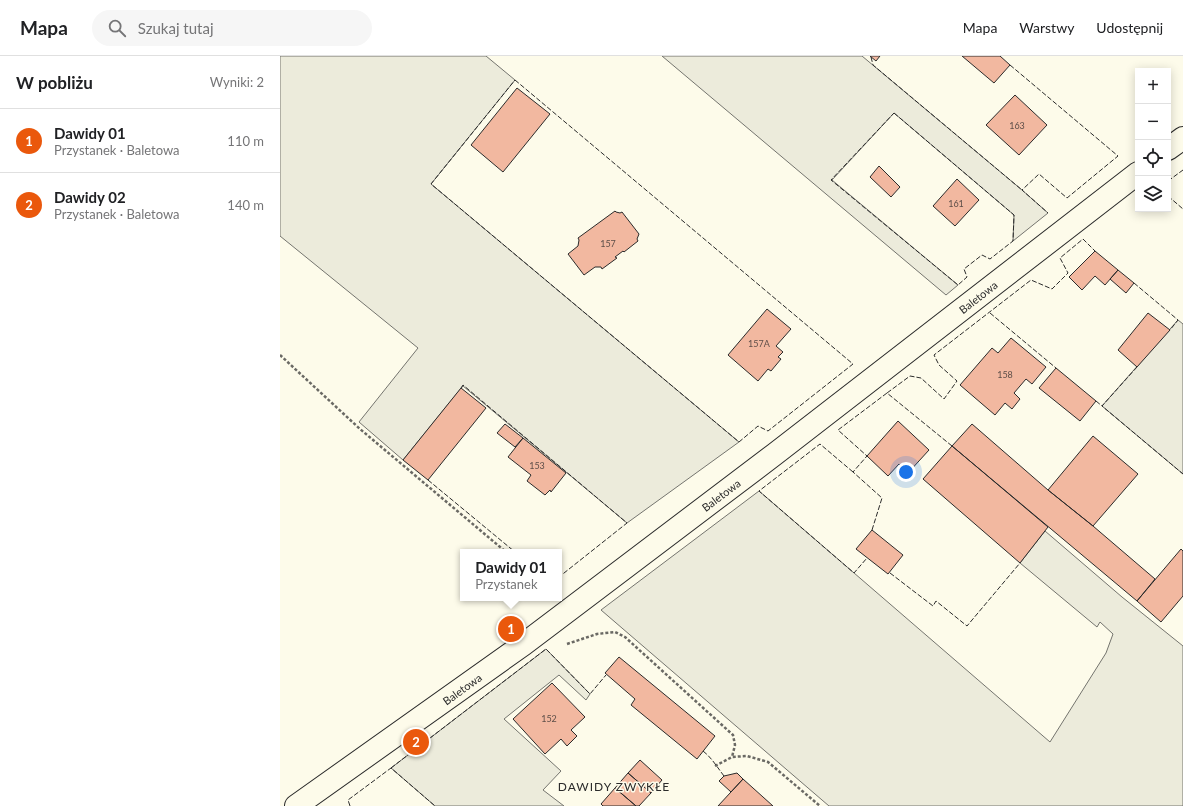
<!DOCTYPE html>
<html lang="pl">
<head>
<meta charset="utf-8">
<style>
	:root { --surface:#fff; --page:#f6f6f6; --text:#202124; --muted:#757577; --line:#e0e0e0; --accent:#ea580c }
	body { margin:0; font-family:Lato,sans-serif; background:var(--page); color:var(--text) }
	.controls { position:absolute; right:12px; top:12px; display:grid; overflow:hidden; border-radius:0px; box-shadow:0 2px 10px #0003 }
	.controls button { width:36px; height:36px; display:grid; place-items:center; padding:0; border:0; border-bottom:1px solid var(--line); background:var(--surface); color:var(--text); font:20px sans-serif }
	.you { position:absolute; left:626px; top:416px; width:14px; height:14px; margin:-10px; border:3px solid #fff; border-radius:50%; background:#1a73e8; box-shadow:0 0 0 6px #1a73e833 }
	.badge { display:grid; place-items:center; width:26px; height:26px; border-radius:50%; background:var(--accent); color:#fff; font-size:13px; font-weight:700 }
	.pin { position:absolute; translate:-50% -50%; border:2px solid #fff; box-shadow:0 1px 4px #0006 }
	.popup { position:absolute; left:180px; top:493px; width:102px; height:52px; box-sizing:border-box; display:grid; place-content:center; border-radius:0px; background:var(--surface); filter:drop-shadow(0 1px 3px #0005); font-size:13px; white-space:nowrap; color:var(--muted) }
	.popup b { font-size:15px; color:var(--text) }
	.popup::after { content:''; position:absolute; left:50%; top:100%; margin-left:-8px; border:8px solid transparent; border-top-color:var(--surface) }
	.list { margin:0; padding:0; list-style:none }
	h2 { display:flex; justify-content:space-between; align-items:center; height:52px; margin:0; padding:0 16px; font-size:17px }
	h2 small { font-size:13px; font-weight:400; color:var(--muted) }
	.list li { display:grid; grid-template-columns:26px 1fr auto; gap:12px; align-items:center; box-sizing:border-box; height:64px; padding:0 16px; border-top:1px solid var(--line) }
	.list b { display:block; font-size:15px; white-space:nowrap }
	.list p { margin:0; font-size:13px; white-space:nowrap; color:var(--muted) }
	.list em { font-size:13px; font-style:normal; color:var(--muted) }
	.icon { flex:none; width:22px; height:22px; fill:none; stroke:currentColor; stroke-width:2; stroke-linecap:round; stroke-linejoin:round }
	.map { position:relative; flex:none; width:903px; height:750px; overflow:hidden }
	header { display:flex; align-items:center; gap:24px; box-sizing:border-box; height:56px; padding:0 20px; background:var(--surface); border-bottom:1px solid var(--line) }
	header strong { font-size:19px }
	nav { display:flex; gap:22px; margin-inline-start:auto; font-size:14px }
	.search { width:280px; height:36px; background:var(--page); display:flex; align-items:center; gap:10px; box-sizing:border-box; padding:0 14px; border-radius:22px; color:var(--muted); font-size:15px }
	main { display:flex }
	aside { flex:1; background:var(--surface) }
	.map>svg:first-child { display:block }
	.green { fill:#ecebdb; stroke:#74746e }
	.building { fill:#f2b8a0; stroke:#2b2b2b }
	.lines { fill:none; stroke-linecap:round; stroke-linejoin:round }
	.tertiary-casing { stroke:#2b2b2b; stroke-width:24 }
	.path { stroke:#6a6964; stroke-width:2.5; stroke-dasharray:3 2; stroke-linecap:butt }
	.tertiary { stroke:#fdfbea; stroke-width:22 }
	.fence { stroke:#2b2b2b; stroke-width:1; stroke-dasharray:5 2; stroke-linecap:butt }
	.labels { text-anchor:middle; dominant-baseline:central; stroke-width:3; stroke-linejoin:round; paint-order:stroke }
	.number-label { font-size:9px; fill:#5d4e48 }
	.street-label { font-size:11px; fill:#2b2b2b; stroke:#fdfbea }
	.neighbourhood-label { font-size:12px; letter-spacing:1px; fill:#2b2b2b; stroke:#fdfbea }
</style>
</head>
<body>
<header>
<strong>Mapa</strong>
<div class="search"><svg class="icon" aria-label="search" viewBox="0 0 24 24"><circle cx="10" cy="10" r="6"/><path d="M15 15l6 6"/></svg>Szukaj tutaj</div>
<nav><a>Mapa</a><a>Warstwy</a><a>Udostępnij</a></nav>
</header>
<main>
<aside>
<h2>W pobliżu<small>Wyniki: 2</small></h2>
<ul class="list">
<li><span class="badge">1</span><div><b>Dawidy 01</b><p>Przystanek · Baletowa</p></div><em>110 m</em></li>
<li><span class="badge">2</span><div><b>Dawidy 02</b><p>Przystanek · Baletowa</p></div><em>140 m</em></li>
</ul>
</aside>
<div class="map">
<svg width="903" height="750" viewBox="0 0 903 750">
	<rect width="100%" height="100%" fill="#fdfbea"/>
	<path class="green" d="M0,0h206l29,24 -84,104 308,258 -112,81 -164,-137 -60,74 -44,-38 59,-74 -138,-112z
		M382,0h200l160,134 26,23 -35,28 1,-26 -120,-102 -62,67 126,105 -12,10z
		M898,264l5,4v150l-81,-68z
		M479,435l291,251 56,-89 7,-19 -13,-12 -3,5 -77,-64 25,-32 77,66 61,49v160h-354l-228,-196z
		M266,593l44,45 -4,6 -27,-25 -55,44 57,52 -18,19 21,16h-129l-44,-38z"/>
	<path class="building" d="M590,0h10l-4,5z
		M682,0h38l10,9 -16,18z
		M237,32l33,26 -47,58 -32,-27z
		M735,39l32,30 -28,30 -33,-30z
		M599,110l21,21 -9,10 -21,-20z
		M677,123l22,21 -24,26 -22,-20z
		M335,155l1,1 4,1 2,-1 17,22 -2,5 1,2 -14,11 -1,-1 -8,6 2,1 -15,11 -1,-2h-6l-11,8 -16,-21 10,-8 1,-6 -1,-2z
		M815,195l23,19 -13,15 -10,-9 -13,14 -13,-13z
		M838,214l16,13 -8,10 -16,-14z
		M487,253l24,20 -15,17 7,6 -5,5 3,2 -10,12 -3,-2 -10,12 -30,-26z
		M868,257l22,17 -33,37 -19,-17z
		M731,282l35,29 -14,17 -6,-5 -12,14 6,6 -8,10 -7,-6 -10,12 -35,-30 32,-37 6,5z
		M776,312l40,33 -16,20 -41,-33z
		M181,332l25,20 -58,72 -25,-20z
		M618,365l31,29 -21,23 -9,-9 -11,12 -21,-20z
		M225,368l18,14 -8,9 -18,-14z
		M692,368l76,66 45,36 62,53 -18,22 -185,-155z
		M813,380l45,38 -45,52 -45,-36z
		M243,382l43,35 -15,19 -1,-2 -5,5 -18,-14 4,-6 -23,-18z
		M672,390l96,81 -28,36 -97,-84z
		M592,474l31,25 -15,19 -32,-25z
		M901,493l2,2v45l-22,26 -24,-21z
		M339,601l96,79 -18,23 -66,-54 4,-6 -30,-26z
		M272,627l33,34 -14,13 6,6 -10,10 -6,-7 -16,15 -32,-35z
		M360,704l22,20 -11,13 -23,-20z
		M348,717l23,20 -12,13h-3l-21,-18z
		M457,717l6,6 -12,13 -12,-11 5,-5z
		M463,723l30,27h-55z
		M335,732l21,18h-33l-2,-2z"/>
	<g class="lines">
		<defs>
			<path id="tertiary" d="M888,93l15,-11
				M16,750l228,-162 45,-34 206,-156 363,-281"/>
		</defs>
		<use href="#tertiary" class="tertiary-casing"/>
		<path class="path" d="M0,299l80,74 146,123
			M287,588l30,-10 18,-2 10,5 108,98 2,10 -3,12
			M435,710l17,-9 15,-1 21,6 52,44"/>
		<use href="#tertiary" class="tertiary"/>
		<path class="fence" d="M591,1l2,8 149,125
			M730,9l108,91 -51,42 -28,-24 -17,16 26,23
			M235,24l338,284 -85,67 -10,-5 -19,16 -308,-258z
			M614,57l120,102 -1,26 -23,18 -8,-4 -18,14 3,8 -9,8 -127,-105z
			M888,125l15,-11
			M888,140l15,13
			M854,227l44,37 -8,10
			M710,257l66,55
			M857,311l-35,39 81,68
			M181,332l2,-3 164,138 -68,54
			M816,345l6,5
			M672,390l-65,-53 23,-17 11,2 23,21 13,-18 -18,-16 -5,-10 97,-75 21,9 16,-16 -8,-15 23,-19 12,12
			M573,416l-33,-28 -61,47 95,82 13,-15
			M148,424l87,72
			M592,474l10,-32 -29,-26 14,-16 -29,-26 49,-37
			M610,517l43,33 3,-5 31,25 53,-63
			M423,695c9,7 14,16 21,25
			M111,712l155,-119 44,45 16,-19
			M70,750l-2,-6 43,-32 44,38"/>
	</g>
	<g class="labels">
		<g class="number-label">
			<text x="737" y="69">163</text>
			<text x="676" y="147">161</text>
			<text x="328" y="187">157</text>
			<text x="479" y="287">157A</text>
			<text x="725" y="318">158</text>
			<text x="257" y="409">153</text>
			<text x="269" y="662">152</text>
		</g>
		<g class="street-label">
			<text transform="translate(698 241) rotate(-38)">Baletowa</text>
			<text transform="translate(441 439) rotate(-37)">Baletowa</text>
			<text transform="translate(182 633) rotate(-36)">Baletowa</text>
		</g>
		<g class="neighbourhood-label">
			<text x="334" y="730">DAWIDY ZWYKŁE</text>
		</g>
	</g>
</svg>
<div class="controls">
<button>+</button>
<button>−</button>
<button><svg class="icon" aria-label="locate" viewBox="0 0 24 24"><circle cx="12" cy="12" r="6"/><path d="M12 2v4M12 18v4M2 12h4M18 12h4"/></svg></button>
<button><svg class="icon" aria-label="layers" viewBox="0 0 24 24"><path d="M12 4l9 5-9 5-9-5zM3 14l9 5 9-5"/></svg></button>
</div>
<div class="you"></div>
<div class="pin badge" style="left:231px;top:573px">1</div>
<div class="popup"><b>Dawidy 01</b>Przystanek</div>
<div class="pin badge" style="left:136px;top:686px">2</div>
</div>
</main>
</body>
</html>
